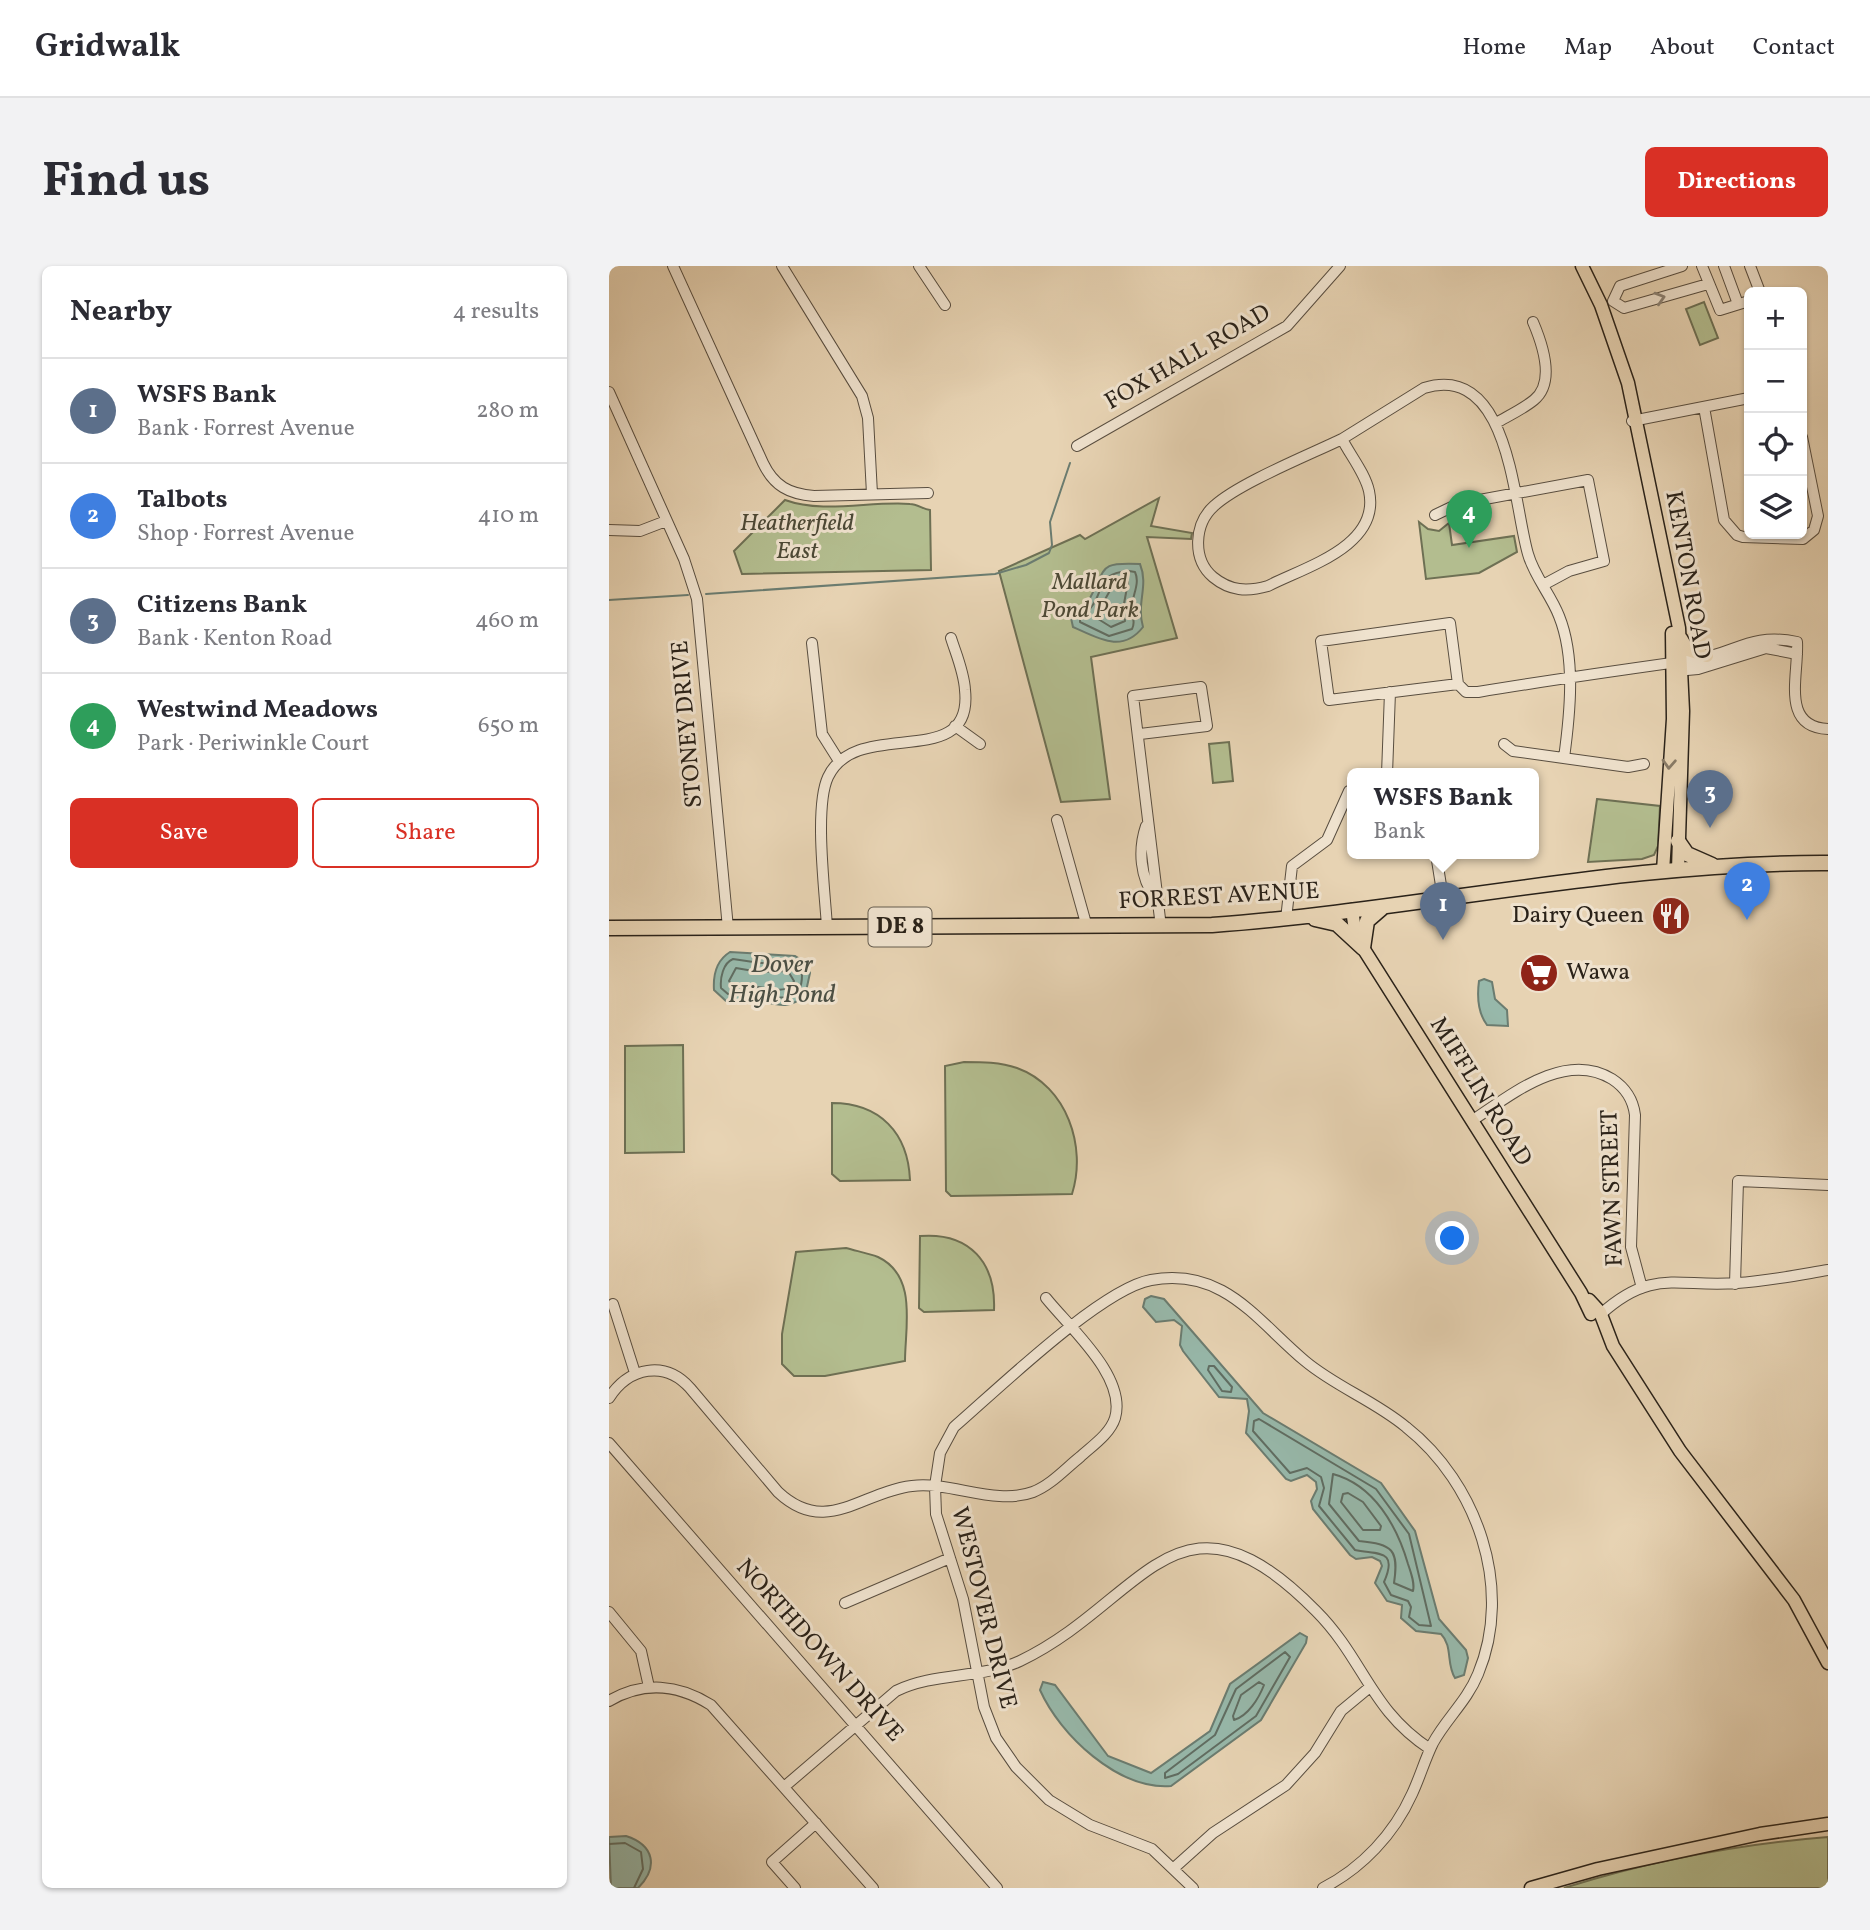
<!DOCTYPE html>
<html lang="en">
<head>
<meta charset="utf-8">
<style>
	:root { --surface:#fff; --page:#f2f2f3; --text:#2b2b33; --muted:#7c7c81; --line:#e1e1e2; --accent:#d93025 }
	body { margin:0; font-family:Vollkorn,serif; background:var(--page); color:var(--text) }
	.controls { position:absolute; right:21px; top:21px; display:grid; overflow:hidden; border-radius:10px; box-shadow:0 2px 5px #0004 }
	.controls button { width:63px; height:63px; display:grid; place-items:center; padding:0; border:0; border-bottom:2px solid var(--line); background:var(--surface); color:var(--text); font:35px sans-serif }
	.you { position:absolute; left:844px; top:973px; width:24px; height:24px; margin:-18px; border:5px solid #fff; border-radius:50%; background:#1a73e8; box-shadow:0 0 0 10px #1a73e833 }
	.badge { display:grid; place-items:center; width:46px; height:46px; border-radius:50%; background:var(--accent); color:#fff; font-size:23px; font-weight:700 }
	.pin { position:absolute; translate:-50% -58px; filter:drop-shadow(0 2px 4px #0008) }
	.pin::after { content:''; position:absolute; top:37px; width:24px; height:21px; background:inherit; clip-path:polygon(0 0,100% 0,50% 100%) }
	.popup { position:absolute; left:738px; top:502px; width:192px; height:91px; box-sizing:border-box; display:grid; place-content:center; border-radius:10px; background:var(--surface); filter:drop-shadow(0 2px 5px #0005); font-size:23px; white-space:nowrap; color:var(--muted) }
	.popup b { font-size:26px; color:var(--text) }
	.popup::after { content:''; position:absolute; left:50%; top:100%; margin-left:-14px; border:14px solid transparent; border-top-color:var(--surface) }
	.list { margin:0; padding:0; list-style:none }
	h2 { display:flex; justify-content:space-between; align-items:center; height:91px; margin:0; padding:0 28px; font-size:30px }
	h2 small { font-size:23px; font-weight:400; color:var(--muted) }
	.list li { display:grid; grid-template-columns:46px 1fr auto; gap:21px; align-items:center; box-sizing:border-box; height:105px; padding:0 28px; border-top:2px solid var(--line) }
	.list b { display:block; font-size:26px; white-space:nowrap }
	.list p { margin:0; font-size:23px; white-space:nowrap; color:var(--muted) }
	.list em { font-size:23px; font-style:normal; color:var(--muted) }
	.actions { display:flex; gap:14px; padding:21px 28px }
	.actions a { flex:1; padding:16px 0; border:2px solid var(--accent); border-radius:10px; text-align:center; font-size:24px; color:var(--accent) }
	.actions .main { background:var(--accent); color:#fff }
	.icon { flex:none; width:38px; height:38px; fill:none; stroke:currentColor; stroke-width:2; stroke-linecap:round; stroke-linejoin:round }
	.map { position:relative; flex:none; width:1219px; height:1622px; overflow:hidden; border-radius:10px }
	header { display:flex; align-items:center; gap:42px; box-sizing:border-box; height:98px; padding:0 35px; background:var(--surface); border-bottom:2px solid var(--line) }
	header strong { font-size:33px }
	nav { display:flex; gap:38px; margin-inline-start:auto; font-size:24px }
	.intro { display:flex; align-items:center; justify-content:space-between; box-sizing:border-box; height:168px; padding:0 42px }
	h1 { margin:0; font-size:49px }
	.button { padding:18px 32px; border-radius:10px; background:var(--accent); color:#fff; font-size:24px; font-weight:700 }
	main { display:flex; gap:42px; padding:0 42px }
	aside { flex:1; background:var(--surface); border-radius:10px; box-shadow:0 2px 5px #0004 }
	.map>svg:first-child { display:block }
	.green { fill:#b3bd8f; stroke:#6e7054; stroke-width:2 }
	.water { fill:#97b8aa; stroke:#6b7c70; stroke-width:2 }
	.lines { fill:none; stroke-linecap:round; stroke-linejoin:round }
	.shore { stroke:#606d62; stroke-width:2 }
	.stream { stroke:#6b7c70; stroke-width:2 }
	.minor-casing { stroke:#594e40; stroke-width:12 }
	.major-casing { stroke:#2a2219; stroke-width:15 }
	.highway-casing { stroke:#2a2219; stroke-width:17 }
	.minor { stroke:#efe2ce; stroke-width:10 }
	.major { stroke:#e7d3b3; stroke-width:12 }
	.highway { stroke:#e7d3b3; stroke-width:14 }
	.oneway { stroke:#8c8274 }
	.oneway2 { stroke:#887a66 }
	.labels { text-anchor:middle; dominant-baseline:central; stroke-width:6; stroke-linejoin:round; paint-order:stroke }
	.shield { fill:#efe2ce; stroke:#655c4f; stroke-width:2 }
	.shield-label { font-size:23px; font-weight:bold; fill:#2a2219 }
	.street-label { font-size:24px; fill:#2a2219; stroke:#efe2ce }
	.park-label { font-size:24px; font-style:italic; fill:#4c4936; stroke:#efe2ce }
	.poi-label { font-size:24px; fill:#2a2219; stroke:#efe2ce; text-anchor:end }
	.water-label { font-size:26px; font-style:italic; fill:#4b4f44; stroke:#efe2ce }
</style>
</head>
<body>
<header>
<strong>Gridwalk</strong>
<nav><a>Home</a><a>Map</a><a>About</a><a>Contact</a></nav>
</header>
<div class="intro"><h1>Find us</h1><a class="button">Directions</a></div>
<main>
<aside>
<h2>Nearby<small>4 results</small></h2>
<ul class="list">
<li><span class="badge" style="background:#5c6f8a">1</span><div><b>WSFS Bank</b><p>Bank · Forrest Avenue</p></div><em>280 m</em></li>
<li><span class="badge" style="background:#3f7fe0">2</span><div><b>Talbots</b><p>Shop · Forrest Avenue</p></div><em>410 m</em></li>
<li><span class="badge" style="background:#5c6f8a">3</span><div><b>Citizens Bank</b><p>Bank · Kenton Road</p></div><em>460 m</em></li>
<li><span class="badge" style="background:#2e9e5b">4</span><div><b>Westwind Meadows</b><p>Park · Periwinkle Court</p></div><em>650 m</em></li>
</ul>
<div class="actions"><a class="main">Save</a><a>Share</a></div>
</aside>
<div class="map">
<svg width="1219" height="1622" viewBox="0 0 1219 1622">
	<rect width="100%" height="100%" fill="#e7d3b3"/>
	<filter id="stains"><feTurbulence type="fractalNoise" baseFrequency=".00286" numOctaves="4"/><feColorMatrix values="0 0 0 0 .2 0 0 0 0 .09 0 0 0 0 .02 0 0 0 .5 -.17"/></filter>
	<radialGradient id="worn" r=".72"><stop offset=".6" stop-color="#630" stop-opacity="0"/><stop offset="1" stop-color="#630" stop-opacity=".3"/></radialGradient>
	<path class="green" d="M1095,36l14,36 -18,7 -14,-36z
		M550,232l-8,28 41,7 -1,6 -44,-2 30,101 -86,19 19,142 -49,3 -62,-231 81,-36 5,4z
		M176,234c39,14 84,1 125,4 7,0 13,5 20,6l1,60 -189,4 -8,-23z
		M810,256l9,7 11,2 10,-8 3,22 62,-9 3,16 -38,21 -53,6z
		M620,476l4,39 -20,2 -4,-39z
		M988,533l63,7 -2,40 -4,9 -12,4 -54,3z
		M74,779l1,107 -59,1v-107z
		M355,796c18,0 36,0 53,6 50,18 70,79 55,126l-121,2 -5,-5 -1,-125z
		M223,837c48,0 76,30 78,77l-70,1 -8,-7z
		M311,970c50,-4 76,27 74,74l-70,2 -5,-4z
		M237,982c10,3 22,5 32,9 40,19 27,70 27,104l-80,15h-31l-12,-12v-30l14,-82z
		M1219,1571v51h-264c85,-27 176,-44 264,-51z"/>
	<path class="water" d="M531,298c9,22 -4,39 3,63 -21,27 -45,11 -70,0l-2,-9c5,-8 15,-12 19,-20 17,-31 8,-36 50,-34z
		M121,686l65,4 8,5 7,12 -5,23c-21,17 -33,5 -55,3 -9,0 -16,3 -24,2l-12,-11c-1,-15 3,-30 16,-38z
		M875,713l8,3 3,17 12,11 1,16 -21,-1c-9,-12 -10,-29 -8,-44z
		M542,1030l13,3 99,114 118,70 34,48 24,88 27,31 2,8 -4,17 -9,3c-9,-14 -2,-32 -14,-44l-25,-3 -15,-13 1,-13 -15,-4 -12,-18 7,-17 -2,-5 -8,-4 -16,2 -6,-4 -37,-46 -2,-8 6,-12 -1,-7 -9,-7 -16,6 -5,-2 -40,-46 3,-22 -2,-12 -28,-2 -36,-46 -3,-6 2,-19 -8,-6 -18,2 -13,-15 2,-8z
		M691,1367l7,4 -1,6 -45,77 -90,66c-53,4 -111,-51 -131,-96l3,-8 12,3 53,71 43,17 59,-42 20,-47z
		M17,1570c28,9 33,31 12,52h-27l-2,-51z"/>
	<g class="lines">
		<path class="shore" d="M520,305l6,1c6,13 -5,26 -3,40 0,8 4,9 0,17l-23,7 -29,-14v-5c29,-18 10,-44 49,-46z
			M507,314l12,2 -5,27 2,12 -14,6 -16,-10z
			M124,693l27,4h33l9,12c0,32 -25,22 -46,18 -10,-2 -18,2 -28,1l-7,-6c-1,-10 2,-25 12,-29z
			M127,702l23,4 29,-1 6,10 -3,6c-13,8 -40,-5 -59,-2l-3,-4z
			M600,1100h5l18,21 -1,5 -9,-1 -14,-21z
			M650,1153l117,70 33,45 22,92 -12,-1 -10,-8 2,-10 -3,-6 -17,-6 -7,-13c15,-34 -8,-27 -29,-32l-36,-44 5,-18 -3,-11 -14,-9 -17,5 -37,-42 1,-10z
			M724,1208c41,11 64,52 75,90 3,9 7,19 5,27l-19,-8c5,-33 -1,-39 -35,-42l-30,-37z
			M739,1227l15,9 18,24 -1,4h-17l-22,-28 2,-8z
			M676,1386l5,5 -34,59 -78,58 -13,4v-5l50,-38 21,-46z
			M650,1416l5,3c-5,13 -16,31 -30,35l-1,-4 8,-21z
			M0,1578l16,-1 16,9 2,17 -9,19"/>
		<path class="stream" d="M97,328l289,-20 31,-9 23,-12 3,-8 -2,-23 20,-59
			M0,334l79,-5"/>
		<defs>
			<path id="minor" d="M64,0l90,197c11,23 26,31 51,33l114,-3
				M173,0l80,130 6,22 4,76
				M310,0l26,39
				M1093,0l18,44 29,-9
				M1115,0l14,38
				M1141,0l10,26
				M1004,35l11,7 84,-24
				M1004,35l7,-15 62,-20
				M0,126l75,167 13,40 31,329
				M1095,141l20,113 13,15 6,2 60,2 11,-9 4,-14 -16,-79
				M1023,155l117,-23
				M887,157c12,-7 27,-14 38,-23 22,-18 8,-57 -1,-78
				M733,173l82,-51c86,-26 89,115 104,166 6,22 23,41 31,62 17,42 11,98 5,142
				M733,173c8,16 23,34 27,52 12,55 -64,76 -101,95 -21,6 -38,5 -55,-9 -21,-18 -19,-53 1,-71 25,-23 95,-51 128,-67z
				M468,180l210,-120 53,-60
				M826,249l23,-11 130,-24 16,81 -35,10 -26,14
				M0,264l31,1 26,-10
				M203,377l10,91 17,27
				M1067,405l22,-2 68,-21 31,6
				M849,418l-8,-61 -129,18 8,59 129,-16 8,8h12c71,-12 143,-22 214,-32 42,-5 57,-28 105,-18 2,33 -17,85 31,87
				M346,460l25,18
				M531,468l67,-8 -6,-39 -68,9 28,231
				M895,478l9,7 115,16 16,-3
				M778,508l3,-82
				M448,554l30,107
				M537,560c-8,24 -6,51 9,72
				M827,588l7,44
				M677,653l6,-53 35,-26 22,-49 3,-1
				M218,661c-2,-35 -13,-120 1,-150 29,-62 146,-3 137,-87 -1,-18 -9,-36 -14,-52
				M864,854c38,-25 92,-70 139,-41 14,9 21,20 23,36l-4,132 11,41
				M1126,1018l3,-103 90,4
				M4,1038l22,69
				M992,1048c52,-47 78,-26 136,-31 31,-2 61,-8 91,-13
				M0,1132c20,-31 56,-38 81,-10l88,104c48,45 83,0 134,-6 39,-5 83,20 121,6 18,-7 32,-23 47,-35 12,-11 30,-23 35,-39 12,-41 -45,-90 -69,-120
				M0,1177l388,445
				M236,1337l105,-45
				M0,1346l32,39 8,36
				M0,1435c34,-20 69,-17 102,4l162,183
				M175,1521l112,-96c39,-19 85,-12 124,-30 124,-59 157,-191 296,-50 48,48 54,99 114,138
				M565,1602l39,-35 73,-48 29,-32 26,-42 29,-24
				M186,1622l-23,-26 44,-39
				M584,1622l-41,-39 -62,-24 -41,-25 -33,-33 -20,-29 -12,-31 -21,-108 -27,-85 -1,-28 5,-33 14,-26c43,-37 147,-138 197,-147 73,-13 105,40 154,81 31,26 70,40 101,66 71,56 108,161 72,247 -11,27 -32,45 -45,69 -8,16 -13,34 -21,51 -18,40 -50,74 -89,94"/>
			<path id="major" d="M973,0l19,39 27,78 51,245 4,83 -5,159
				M1072,372l7,12 19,6
				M1054,605l10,-152 -1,-86
				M743,644l3,20 8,18 218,345 10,21
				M980,1034l11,12 13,34 67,105 114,149 34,63
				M922,1622l67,-19 162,-35 68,-10"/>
			<path id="highway" d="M1069,575l9,13 25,11
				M706,653l22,5 26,24
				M0,662l603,-3c206,-15 409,-63 616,-62
				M754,682l4,-27 15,-13"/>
		</defs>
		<use href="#minor" class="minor-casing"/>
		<use href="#major" class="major-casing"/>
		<use href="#highway" class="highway-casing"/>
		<use href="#minor" class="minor"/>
		<use href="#major" class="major"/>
		<use href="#highway" class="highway"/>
	</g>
	<defs><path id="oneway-chevron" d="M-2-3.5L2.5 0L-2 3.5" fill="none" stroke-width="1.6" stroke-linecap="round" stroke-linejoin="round" transform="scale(1.75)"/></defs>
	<use class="oneway" href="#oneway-chevron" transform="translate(1051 32) rotate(-17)"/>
	<use class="oneway2" href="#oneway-chevron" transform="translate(1060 498) rotate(93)"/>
	<defs>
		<symbol id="restaurant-disc" viewBox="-11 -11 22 22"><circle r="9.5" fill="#8f2418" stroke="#efe2ce"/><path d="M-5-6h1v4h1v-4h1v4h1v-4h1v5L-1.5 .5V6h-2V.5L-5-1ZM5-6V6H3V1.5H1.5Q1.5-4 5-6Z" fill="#fff"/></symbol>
		<symbol id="supermarket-disc" viewBox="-11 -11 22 22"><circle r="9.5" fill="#8f2418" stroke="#efe2ce"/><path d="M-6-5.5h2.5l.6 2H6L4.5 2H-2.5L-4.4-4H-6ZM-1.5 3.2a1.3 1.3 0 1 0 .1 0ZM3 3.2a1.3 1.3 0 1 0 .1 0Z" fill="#fff"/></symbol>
	</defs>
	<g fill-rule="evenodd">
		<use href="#restaurant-disc" x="1040" y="628" width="44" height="44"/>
		<use href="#supermarket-disc" x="908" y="685" width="44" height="44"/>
	</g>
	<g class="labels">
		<rect class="shield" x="259.5" y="641.5" width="63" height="39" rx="5"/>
		<g class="shield-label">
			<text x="291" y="661">DE 8</text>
		</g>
		<g class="street-label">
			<text transform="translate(579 92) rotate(-30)">FOX HALL ROAD</text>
			<text transform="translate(1078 309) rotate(80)">KENTON ROAD</text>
			<text transform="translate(79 458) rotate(-95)">STONEY DRIVE</text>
			<text transform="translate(610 631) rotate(-3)">FORREST AVENUE</text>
			<text transform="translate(871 826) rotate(58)">MIFFLIN ROAD</text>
			<text transform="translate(1004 922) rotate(-92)">FAWN STREET</text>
			<text transform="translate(374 1342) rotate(76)">WESTOVER DRIVE</text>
			<text transform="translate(210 1385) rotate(48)">NORTHDOWN DRIVE</text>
		</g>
		<g class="park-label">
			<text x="188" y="258">Heatherfield<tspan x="188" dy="28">East</tspan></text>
			<text x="481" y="317">Mallard<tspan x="481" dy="28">Pond Park</tspan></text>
		</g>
		<g class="poi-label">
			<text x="1035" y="650">Dairy Queen</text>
			<text x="957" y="707" text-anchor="start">Wawa</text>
		</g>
		<g class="water-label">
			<text x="173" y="699">Dover<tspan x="173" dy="30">High Pond</tspan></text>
		</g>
	</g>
	<rect width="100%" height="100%" filter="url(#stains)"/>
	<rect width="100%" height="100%" fill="url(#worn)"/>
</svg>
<div class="controls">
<button>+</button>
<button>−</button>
<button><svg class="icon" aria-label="locate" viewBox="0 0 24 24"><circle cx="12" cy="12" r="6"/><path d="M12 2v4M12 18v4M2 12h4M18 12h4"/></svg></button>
<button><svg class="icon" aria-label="layers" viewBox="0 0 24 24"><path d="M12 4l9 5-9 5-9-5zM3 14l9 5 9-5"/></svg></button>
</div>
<div class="you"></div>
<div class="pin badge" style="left:834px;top:674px;background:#5c6f8a">1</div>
<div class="popup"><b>WSFS Bank</b>Bank</div>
<div class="pin badge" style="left:1138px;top:654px;background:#3f7fe0">2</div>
<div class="pin badge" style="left:1101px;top:562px;background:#5c6f8a">3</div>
<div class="pin badge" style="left:860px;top:282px;background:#2e9e5b">4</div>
</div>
</main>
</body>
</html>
